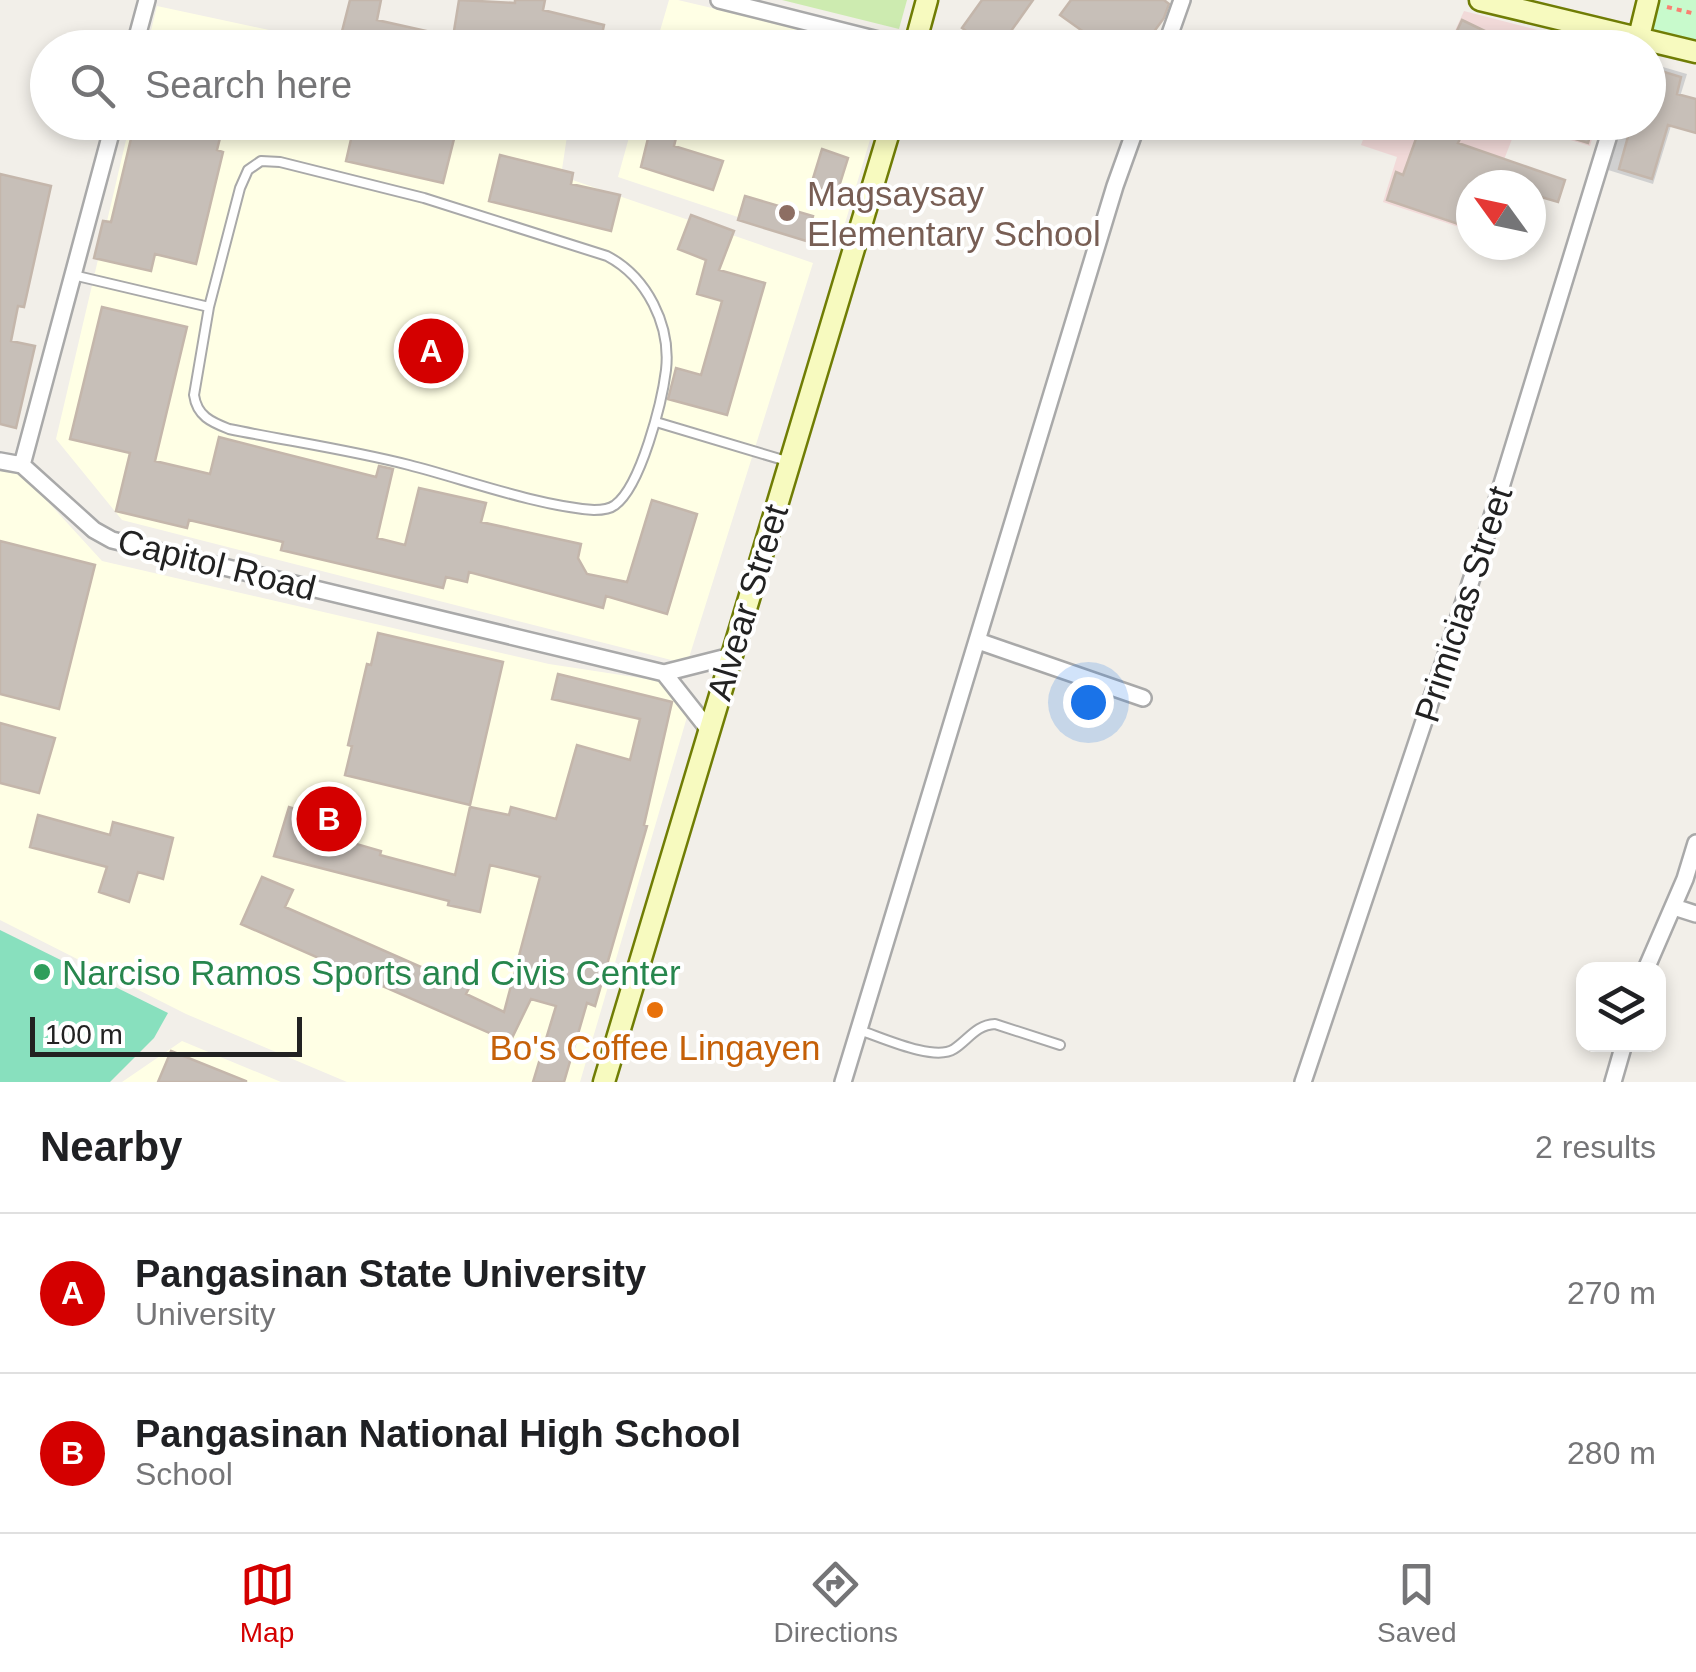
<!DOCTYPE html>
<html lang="en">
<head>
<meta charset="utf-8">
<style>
	:root { --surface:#fff; --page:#f2f2f2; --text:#202124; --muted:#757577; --line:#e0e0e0; --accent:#d40000 }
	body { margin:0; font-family:Arial,sans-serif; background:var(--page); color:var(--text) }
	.controls { position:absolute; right:30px; bottom:30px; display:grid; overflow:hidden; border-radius:20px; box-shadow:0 5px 15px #0003 }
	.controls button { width:90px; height:90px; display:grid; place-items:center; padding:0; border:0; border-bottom:2px solid var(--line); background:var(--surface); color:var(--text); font:50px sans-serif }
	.compass { position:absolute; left:1456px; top:170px; width:90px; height:90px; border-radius:50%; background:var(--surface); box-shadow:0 5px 15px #0003; rotate:303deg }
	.scale { position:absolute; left:30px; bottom:25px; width:272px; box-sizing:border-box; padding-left:10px; border:5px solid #222; border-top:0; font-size:28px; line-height:35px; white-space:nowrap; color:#222; -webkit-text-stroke:8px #fff; paint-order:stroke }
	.you { position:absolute; left:1088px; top:702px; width:35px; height:35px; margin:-25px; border:8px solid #fff; border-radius:50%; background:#1a73e8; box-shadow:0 0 0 15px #1a73e833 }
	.badge { display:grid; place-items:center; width:65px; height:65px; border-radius:50%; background:var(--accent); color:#fff; font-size:32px; font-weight:700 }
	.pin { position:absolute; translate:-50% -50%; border:5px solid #fff; box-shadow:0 2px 10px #0006 }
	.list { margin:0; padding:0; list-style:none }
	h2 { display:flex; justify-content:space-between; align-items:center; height:130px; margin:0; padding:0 40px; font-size:42px }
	h2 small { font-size:32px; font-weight:400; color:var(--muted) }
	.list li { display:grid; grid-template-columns:65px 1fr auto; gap:30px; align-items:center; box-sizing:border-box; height:160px; padding:0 40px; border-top:2px solid var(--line) }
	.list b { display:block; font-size:38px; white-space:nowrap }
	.list p { margin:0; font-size:32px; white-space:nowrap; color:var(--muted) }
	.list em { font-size:32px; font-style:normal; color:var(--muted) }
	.icon { flex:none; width:55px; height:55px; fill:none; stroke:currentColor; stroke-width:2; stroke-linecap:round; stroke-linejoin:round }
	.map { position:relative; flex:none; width:1696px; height:1082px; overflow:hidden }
	.search { position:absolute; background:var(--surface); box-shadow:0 5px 15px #0003; left:30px; right:30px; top:30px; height:110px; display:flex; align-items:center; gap:25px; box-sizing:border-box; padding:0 35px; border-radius:55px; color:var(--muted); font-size:38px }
	.sheet { height:450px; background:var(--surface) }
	nav { display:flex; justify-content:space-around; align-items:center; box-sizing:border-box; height:140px; border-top:2px solid var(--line); background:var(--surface); font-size:28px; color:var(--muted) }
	nav a { display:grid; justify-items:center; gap:5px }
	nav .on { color:var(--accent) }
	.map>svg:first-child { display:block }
	.commercial { fill:#f2dad9 }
	.education { fill:#ffffe5 }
	.religious { fill:#d0d0d0 }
	.grass { fill:#cdebb0 }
	.park { fill:#c8facc }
	.pitch { fill:#88e0be }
	.building { fill:#c7bfb8; stroke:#c4b6ab; stroke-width:2.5 }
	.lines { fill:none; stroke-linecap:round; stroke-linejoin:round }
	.lane-casing { stroke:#a9a9a9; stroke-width:12 }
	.street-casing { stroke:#a9a9a9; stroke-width:20 }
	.secondary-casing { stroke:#707d05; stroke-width:25 }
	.path { stroke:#fa8072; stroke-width:4; stroke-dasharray:5 5; stroke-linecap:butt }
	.lane { stroke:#fff; stroke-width:8 }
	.street { stroke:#fff; stroke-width:15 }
	.secondary { stroke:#f7fabf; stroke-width:20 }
	.education-dot { fill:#8d6e63; stroke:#fff; stroke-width:4 }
	.leisure-dot { fill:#2e9e5b; stroke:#fff; stroke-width:4 }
	.food-dot { fill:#e8710a; stroke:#fff; stroke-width:4 }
	.labels { text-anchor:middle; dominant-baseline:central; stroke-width:8; stroke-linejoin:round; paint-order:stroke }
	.education-label { font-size:35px; fill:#785e54; stroke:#fff; text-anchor:start }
	.street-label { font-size:35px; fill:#222; stroke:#fff }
	.leisure-label { font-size:35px; fill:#27864d; stroke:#fff; text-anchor:start }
	.food-label { font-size:35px; fill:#c56008; stroke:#fff }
</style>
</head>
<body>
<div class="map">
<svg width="1696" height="1082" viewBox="0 0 1696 1082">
	<rect width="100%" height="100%" fill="#f2efe9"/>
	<path class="commercial" d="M1464,11l140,36 -157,1z
		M1369,123h228l-7,23 -72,-22 -24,61h-23v46l-88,-29 14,-45 -36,-12z"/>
	<path class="education" d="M669,0h9l199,47 -222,1z
		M157,6l191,41h-201z
		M130,123h439l-8,53 252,87 -126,401 -565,-144 -66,-81z
		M633,123h242l-38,127 -219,-73z
		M0,464l16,3 86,94 447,103 118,18 20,35 -107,365h-233l-161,-68 -186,-94z
		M182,1041l99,41h-159z"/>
	<path class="religious" d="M1649,63l38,11 -34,110 -48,-15 15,-46 28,-1z"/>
	<path class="grass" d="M782,0h125l-8,29z"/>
	<path class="park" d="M1657,0h39v45l-47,-11z"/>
	<path class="pitch" d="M0,930l168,83 -14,25 -44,44h-110z"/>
	<path class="building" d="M350,0h31l-4,20 76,17 6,-37 56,3v-3h30l-2,10 61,15 -5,23h-36l-20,-5 -1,5h-184l-19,-5z
		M982,0h51l-34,48h-46l12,-18 -3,-2z
		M1071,0h93l5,4 -5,14 -22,30h-52l5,-8 -35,-25z
		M1462,20l58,28h-71z
		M1648,67l33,10 -4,17 19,5v34l-28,-8 -16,54 -33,-10 13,-47h16z
		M135,122h89l-7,28 6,2 -27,112 -41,-10 -4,17 -57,-13 9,-37 8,1z
		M355,122h83l19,5 -14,56 -97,-22z
		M652,122h28l-6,24 49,15 -10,29 -72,-23z
		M1422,122h46l-10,21 107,37 -7,22 -27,-8v-9h-60v11l-10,29 -74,-25 9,-28 7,3z
		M1534,122h60l-6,21 -54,-17z
		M822,149l26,9 -11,35 -26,-8z
		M500,155l73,18 -2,11 49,11 -9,36 -122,-30z
		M0,174l51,12 -27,121 -6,-1 -7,35 24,5 -19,82 -16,-4z
		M745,196l68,20 -7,25 -68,-21z
		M691,215l43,16 -15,39 46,13 -38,132 -59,-16 8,-31 25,7 21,-74 -25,-7 9,-34 -28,-11z
		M102,307l85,20 -32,134 55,13 9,-37 157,40 3,-11 14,3 -16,69 28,7 14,-57 67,15 -5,19 100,22 -3,14 9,16 40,8 25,-82 45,14 -30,100 -61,-18 -3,12 -134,-36 -2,10 -21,-5 -3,11 -162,-38 2,-8 -94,-22 -2,8 -71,-17 14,-58 -60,-14z
		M0,541l95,24 -36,144 -59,-15z
		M378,633l125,29 -33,143 -125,-30 7,-29 -4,-1 19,-81 4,1z
		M558,674l114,28 -28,123 3,1 -52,180 -8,-3 -23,79h-31l23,-76 -25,-7 -21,43 -269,-118 21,-47 31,13 -8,17 184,81 -3,6 38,18 36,-135 -50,-12 -10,47 -32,-7 1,-4 -175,-45 15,-49 40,12 -4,16 56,16 -1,4 75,20 15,-68 39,8 2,-8 45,12 21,-74 53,15 10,-41 -88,-20z
		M0,723l55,15 -16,55 -39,-10z
		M38,815l72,20 3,-13 60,16 -10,41 -25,-7 -9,30 -30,-10 8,-25 -77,-20z
		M171,1051l75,30v1h-88z"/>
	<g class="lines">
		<defs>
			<path id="lane" d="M261,161l19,1 144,36 183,58c40,21 64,69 59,114 -4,32 -25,116 -51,135 -5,4 -15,5 -21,5 -57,-4 -130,-31 -185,-45 -59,-15 -121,-24 -180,-36 -18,-7 -32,-13 -35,-34l15,-88 31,-119 8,-18z
				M73,275l136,32
				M656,422l134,40
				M859,1030c22,7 75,32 95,19 15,-10 22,-24 41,-25l65,21"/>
			<path id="street" d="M719,0l191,48
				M134,48l13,-48
				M1165,48l17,-48
				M0,461l22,4
				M22,465l72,65 18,10 552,133 67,-17
				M22,465l92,-343
				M978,641l165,57
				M664,673l45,57
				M1674,907l22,7
				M1646,969l39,-90 11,-36
				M843,1082l272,-896 23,-64
				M1303,1082l183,-546 127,-414
				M1613,1082l11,-38"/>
			<path id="secondary" d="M1480,0l216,52
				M1639,37l9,-37
				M914,48l13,-48
				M604,1082l288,-960"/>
		</defs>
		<use href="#lane" class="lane-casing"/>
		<use href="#street" class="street-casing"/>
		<use href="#secondary" class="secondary-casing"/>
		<path class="path" d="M1667,7l29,7"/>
		<use href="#lane" class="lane"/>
		<use href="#street" class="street"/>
		<use href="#secondary" class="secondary"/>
	</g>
	<circle class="education-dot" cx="787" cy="213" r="10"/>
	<circle class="leisure-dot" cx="42" cy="972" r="10"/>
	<circle class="food-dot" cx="655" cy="1010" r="10"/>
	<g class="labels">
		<g class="education-label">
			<text x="807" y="193">Magsaysay<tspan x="807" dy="40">Elementary School</tspan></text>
		</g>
		<g class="street-label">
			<text transform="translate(217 564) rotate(14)">Capitol Road</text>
			<text transform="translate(747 602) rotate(-73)">Alvear Street</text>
			<text transform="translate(1463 604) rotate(-72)">Primicias Street</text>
		</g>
		<g class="leisure-label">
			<text x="62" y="972">Narciso Ramos Sports and Civis Center</text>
		</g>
		<g class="food-label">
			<text x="655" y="1047">Bo's Coffee Lingayen</text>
		</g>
	</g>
</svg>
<div class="controls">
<button><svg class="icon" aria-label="layers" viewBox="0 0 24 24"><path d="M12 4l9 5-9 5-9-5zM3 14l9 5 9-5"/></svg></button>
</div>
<svg class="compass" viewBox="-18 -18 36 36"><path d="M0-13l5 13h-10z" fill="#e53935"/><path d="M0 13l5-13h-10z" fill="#757577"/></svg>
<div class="scale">100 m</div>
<div class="you"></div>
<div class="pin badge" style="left:431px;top:351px">A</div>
<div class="pin badge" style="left:329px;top:819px">B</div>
<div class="search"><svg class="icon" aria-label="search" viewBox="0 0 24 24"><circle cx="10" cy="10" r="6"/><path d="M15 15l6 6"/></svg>Search here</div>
</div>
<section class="sheet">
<h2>Nearby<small>2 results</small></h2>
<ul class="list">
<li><span class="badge">A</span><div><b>Pangasinan State University</b><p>University</p></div><em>270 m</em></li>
<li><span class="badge">B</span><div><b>Pangasinan National High School</b><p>School</p></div><em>280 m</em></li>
</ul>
</section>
<nav>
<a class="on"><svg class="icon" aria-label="map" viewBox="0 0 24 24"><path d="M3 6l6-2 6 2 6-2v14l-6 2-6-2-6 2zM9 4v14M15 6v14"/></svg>Map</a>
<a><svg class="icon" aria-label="directions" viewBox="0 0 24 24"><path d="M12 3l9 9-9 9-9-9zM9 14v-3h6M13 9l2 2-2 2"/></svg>Directions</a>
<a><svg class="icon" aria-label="saved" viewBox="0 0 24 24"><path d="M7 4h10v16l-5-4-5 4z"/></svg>Saved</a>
</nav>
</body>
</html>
